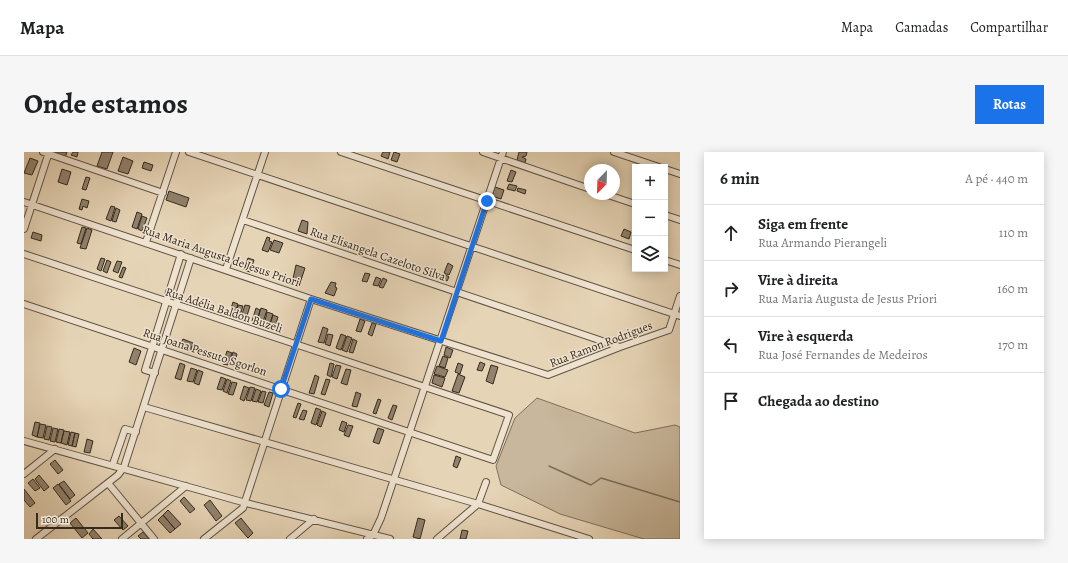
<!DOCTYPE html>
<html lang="pt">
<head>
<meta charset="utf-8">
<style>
	:root { --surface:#fff; --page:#f6f6f6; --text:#202124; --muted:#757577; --line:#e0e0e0; --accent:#1a73e8 }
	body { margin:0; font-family:Alegreya,serif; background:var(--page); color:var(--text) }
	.controls { position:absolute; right:12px; top:12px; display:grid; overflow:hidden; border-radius:0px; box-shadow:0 2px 10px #0003 }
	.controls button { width:36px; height:36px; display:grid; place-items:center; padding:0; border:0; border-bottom:1px solid var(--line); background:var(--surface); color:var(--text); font:20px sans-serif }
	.compass { position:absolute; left:560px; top:12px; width:36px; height:36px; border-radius:50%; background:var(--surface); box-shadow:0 2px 10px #0003; rotate:203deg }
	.scale { position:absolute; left:12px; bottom:10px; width:87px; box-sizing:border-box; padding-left:4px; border:2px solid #342a1e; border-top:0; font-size:11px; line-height:14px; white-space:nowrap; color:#342a1e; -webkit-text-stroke:3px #efe3d0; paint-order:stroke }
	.stop { position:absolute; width:12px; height:12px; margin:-9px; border:3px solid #1a73e8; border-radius:50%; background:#fff }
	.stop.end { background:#1a73e8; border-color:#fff; box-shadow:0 1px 4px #0008 }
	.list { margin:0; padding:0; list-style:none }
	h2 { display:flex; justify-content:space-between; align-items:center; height:52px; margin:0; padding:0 16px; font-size:17px }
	h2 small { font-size:13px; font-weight:400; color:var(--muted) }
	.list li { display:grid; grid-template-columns:26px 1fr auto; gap:12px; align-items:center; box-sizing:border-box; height:56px; padding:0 16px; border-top:1px solid var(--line) }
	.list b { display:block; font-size:15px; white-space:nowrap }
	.list p { margin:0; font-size:13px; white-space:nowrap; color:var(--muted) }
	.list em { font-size:13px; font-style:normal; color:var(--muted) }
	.icon { flex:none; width:22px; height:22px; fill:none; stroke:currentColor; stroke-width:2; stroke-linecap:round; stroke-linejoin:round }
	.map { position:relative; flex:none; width:656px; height:387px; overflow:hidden; border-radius:0px }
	header { display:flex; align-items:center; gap:24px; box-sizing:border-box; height:56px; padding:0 20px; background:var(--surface); border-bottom:1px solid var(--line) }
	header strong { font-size:19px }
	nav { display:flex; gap:22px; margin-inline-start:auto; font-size:14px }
	.intro { display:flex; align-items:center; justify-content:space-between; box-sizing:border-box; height:96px; padding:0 24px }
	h1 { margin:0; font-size:28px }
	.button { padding:10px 18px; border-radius:0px; background:var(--accent); color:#fff; font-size:14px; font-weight:700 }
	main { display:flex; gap:24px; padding:0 24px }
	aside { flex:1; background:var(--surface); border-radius:0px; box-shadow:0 2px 10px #0003 }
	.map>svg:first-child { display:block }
	.green { fill:#c8b79c; stroke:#7e705d }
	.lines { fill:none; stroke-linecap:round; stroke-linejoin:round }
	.stream { stroke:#7a6d5a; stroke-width:1.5 }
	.building { fill:#91826d; stroke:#342a1e }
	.street-casing { stroke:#605444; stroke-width:8 }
	.street { stroke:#efe3d0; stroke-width:6 }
	.route { stroke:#1a73e8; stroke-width:5 }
	.labels { text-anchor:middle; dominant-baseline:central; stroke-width:3; stroke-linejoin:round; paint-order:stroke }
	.street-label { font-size:12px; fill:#342a1e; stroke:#efe3d0 }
</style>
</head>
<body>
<header>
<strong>Mapa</strong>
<nav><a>Mapa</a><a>Camadas</a><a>Compartilhar</a></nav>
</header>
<div class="intro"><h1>Onde estamos</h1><a class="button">Rotas</a></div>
<main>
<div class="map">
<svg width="656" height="387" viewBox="0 0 656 387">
	<rect width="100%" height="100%" fill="#e6d4b6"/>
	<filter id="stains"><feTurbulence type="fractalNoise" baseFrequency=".005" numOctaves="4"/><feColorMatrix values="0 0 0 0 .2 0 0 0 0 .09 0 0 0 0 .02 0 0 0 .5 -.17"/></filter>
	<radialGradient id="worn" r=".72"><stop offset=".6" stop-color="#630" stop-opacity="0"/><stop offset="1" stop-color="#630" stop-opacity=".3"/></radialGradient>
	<path class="green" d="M513,246l98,35 40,-8 5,2v112h-36l-84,-25 -59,-29 -5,-19 19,-48z"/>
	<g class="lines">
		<path class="stream" d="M525,314l42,19 10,-7 79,24"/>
	</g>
	<path class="building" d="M32,0h11l-2,6 -10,-4z
		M49,0h5l-1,5 -6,-2z
		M78,0h11l-6,17 -10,-3z
		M359,0h7l-2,7 -7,-3z
		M370,0l6,2 -3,8 -6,-2z
		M495,0h8l-1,4 -4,1 4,2 -1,4 -8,-3z
		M99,5l10,4 -5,13 -10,-3z
		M6,6l8,3 -6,14 -8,-2z
		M120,10l9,3 -2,6 -9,-3z
		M38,17l9,3 -4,13 -9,-3z
		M487,18l5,2 -4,10 -5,-1z
		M62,25l4,1 -4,12 -4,-1z
		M485,32l8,2 -2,5 -8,-2z
		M471,35l9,3 -3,9 -9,-3z
		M494,36l8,2 -1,4 -8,-3z
		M145,39l20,7 -3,9 -20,-7z
		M58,47l7,2 -2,7 -4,-2 -1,4 -3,-1z
		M87,54l4,1 -4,14 -5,-2z
		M92,56l4,2 -4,12 -4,-1z
		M113,60l5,2 -5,15 -5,-2z
		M118,64l5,2 -5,13 -4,-2z
		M278,68l6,2 -1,12 -9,-3z
		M58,75l4,1 -5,16 -4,-1z
		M63,76l5,2 -6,19 -6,-1z
		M600,77l7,3 -2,7 -8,-3z
		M9,80l9,3 -1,6 -10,-3z
		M243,85l3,1 -1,3 3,1 -4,10 -6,-2z
		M250,88l9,3 -4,10 -9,-3z
		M77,106l4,1 -4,12 -4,-2z
		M224,106l6,2 -4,12 -6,-2z
		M83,108l4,2 -4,11 -4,-2z
		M93,109l5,1 -4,11 -5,-2z
		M424,111l5,3 -4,9 -5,-2z
		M272,113l9,3 -6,18 -7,-3z
		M99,115l3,1 -4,10 -3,-1z
		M341,121l5,1 -3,8 -5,-1z
		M420,122l5,3 -2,4 -5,-2z
		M352,125l5,2 -3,7 -5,-1z
		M359,126l4,2 -4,8 -4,-1z
		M307,130l5,1 -1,4 2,1 -3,8 -9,-3z
		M209,150l5,2 -4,12 -5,-1z
		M214,153l5,1 -4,13 -4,-2z
		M221,153l5,1 -4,13 -5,-2z
		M232,156l4,2 -3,12 -5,-1z
		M237,156l6,2 -4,12 -6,-1z
		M243,160l6,2 -4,12 -5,-1z
		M249,163l5,2 -4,13 -5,-2z
		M336,167l5,2 -4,11 -5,-1z
		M348,171l4,1 -4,12 -4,-2z
		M299,175l5,2 -4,14 -6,-1z
		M304,182l5,1 -3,11 -5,-2z
		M317,182l5,2 -5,14 -5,-2z
		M323,184l5,2 -5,14 -5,-2z
		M159,187l10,4 -2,7 -11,-4z
		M329,187l4,2 -4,12 -4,-1z
		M422,195l7,3 -3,8 -6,-3z
		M110,196l7,3 -5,14 -7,-3z
		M203,199l5,2 -4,12 -5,-1z
		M209,200l4,2 -3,12 -5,-1z
		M419,204l5,2 -3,10 -6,-2z
		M456,210l5,2 -3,7 -5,-1z
		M156,211l5,2 -4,15 -6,-2z
		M306,211l4,1 -3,13 -4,-2z
		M434,211l5,2 -3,9 -5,-2z
		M312,213l5,1 -4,13 -5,-2z
		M467,213l7,2 -5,17 -7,-3z
		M413,214l11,4 -3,7 -11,-3z
		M167,216l6,2 -4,12 -6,-1z
		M322,217l5,1 -4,15 -6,-2z
		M174,218l5,2 -4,13 -5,-2z
		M434,222l7,3 -6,16 -7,-2z
		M291,223l4,2 -5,17 -5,-1z
		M410,223l11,3 -3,9 -10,-4z
		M197,225l5,2 -4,11 -5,-1z
		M203,227l4,2 -4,12 -4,-2z
		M302,227l4,1 -5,15 -4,-1z
		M208,230l5,1 -4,12 -5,-1z
		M220,234l5,2 -5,13 -4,-2z
		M226,235l5,1 -4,13 -5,-1z
		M232,237l5,2 -4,11 -5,-1z
		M238,239l4,1 -3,11 -5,-1z
		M245,240l4,1 -4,14 -5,-2z
		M332,240l5,2 -4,13 -5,-1z
		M354,247l3,1 -5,14 -3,-1z
		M274,251l3,1 -5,14 -3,-1z
		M369,253l4,1 -5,14 -4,-2z
		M292,256l5,2 -5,15 -5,-2z
		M279,258l4,1 -3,9 -5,-1z
		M298,259l4,2 -5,14 -4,-2z
		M318,269l5,2 -3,9 -5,-2z
		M11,270l5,1 -3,14 -5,-2z
		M16,272l6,1 -3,13 -6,-1z
		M324,273l5,1 -4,11 -5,-2z
		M23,274l5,1 -3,13 -5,-1z
		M29,276l5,1 -3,13 -5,-1z
		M354,276l6,2 -5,14 -6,-2z
		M35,277l5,1 -3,13 -5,-1z
		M40,279l6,1 -3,13 -6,-2z
		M47,280l4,1 -3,13 -4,-1z
		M51,281l4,1 -3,13 -4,-1z
		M63,287l6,2 -3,12 -6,-1z
		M432,304l5,2 -4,10 -4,-2z
		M31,308l8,10 -5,4 -8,-10z
		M15,323l10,12 -5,4 -9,-12z
		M9,327l7,9 -5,3 -7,-8z
		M40,329l11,14 -5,4 -11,-15z
		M34,332l13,17 -5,4 -13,-17z
		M0,337l11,14 -5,4 -6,-7z
		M160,345l11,12 -5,4 -10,-12z
		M186,348l12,16 -6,5 -12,-16z
		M144,358l13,14 -6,5 -12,-14z
		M139,363l12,14 -5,4 -12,-13z
		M95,364l9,10 -5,4 -9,-10z
		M52,366l12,15 -6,5 -12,-15z
		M217,366l12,15 -5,5 -13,-15z
		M394,366l7,2 -5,19 -7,-2z
		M69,377l9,10h-9l-4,-5z
		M438,378l6,1 -2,8h-6z
		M119,380l6,7h-8l-3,-3z"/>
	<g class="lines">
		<defs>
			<path id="street" d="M19,0l120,41
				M165,0l491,164
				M317,0l294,98
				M459,0l107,37
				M590,0l45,15
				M641,17l15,5
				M581,42l30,10
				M0,50l287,97 237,76 72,-28 49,-17 11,-34
				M641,63l15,5
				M219,68l377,127
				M0,77l25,-77
				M122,90l30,-90
				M0,102l485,161 -16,45 -469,-156
				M641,108l15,5
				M202,117l39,-117
				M131,221l-10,-3 36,-116
				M120,255l334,97 111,35
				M0,289l222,62 144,36
				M89,312l12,-35 11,3
				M0,322l31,-25
				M84,331l46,56
				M12,387l82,-64 6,-8 67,-209
				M98,387l64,-53
				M180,387l39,-31 68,-209
				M266,387l24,-20
				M343,387l6,-4 8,-17 122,-366
				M413,387l41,-35 8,-22"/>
		</defs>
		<use href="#street" class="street-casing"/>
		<use href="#street" class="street"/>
	</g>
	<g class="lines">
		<path class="route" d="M257,237l30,-90 130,42 46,-140"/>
	</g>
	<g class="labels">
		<g class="street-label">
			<text transform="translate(354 102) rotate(19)">Rua Elisangela Cazeloto Silva</text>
			<text transform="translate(197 104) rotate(19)">Rua Maria Augusta de Jesus Priori</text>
			<text transform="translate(200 158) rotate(18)">Rua Adélia Baldon Buzeli</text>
			<text transform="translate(577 192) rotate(-21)">Rua Ramon Rodrigues</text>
			<text transform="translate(181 200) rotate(18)">Rua Joana Pessuto Sgorlon</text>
		</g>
	</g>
	<rect width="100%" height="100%" filter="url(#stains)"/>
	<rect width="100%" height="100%" fill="url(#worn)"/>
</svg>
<div class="controls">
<button>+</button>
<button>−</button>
<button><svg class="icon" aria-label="layers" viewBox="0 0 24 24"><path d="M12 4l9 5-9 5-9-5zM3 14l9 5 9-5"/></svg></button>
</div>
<svg class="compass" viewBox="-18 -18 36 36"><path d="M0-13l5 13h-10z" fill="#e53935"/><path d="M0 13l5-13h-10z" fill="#757577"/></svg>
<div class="scale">100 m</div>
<div class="stop" style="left:257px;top:237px"></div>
<div class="stop end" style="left:463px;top:49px"></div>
</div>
<aside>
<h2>6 min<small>A pé · 440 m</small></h2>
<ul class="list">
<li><svg class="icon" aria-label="ahead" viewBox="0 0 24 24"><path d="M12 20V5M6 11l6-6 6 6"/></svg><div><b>Siga em frente</b><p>Rua Armando Pierangeli</p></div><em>110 m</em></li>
<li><svg class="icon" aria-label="right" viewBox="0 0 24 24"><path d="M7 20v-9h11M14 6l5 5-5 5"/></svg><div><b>Vire à direita</b><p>Rua Maria Augusta de Jesus Priori</p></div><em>160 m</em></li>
<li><svg class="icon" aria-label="left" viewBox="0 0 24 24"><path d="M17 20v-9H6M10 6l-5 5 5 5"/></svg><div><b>Vire à esquerda</b><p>Rua José Fernandes de Medeiros</p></div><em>170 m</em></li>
<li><svg class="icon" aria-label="arrive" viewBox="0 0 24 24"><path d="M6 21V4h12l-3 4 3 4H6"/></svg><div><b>Chegada ao destino</b></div></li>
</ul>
</aside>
</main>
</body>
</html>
